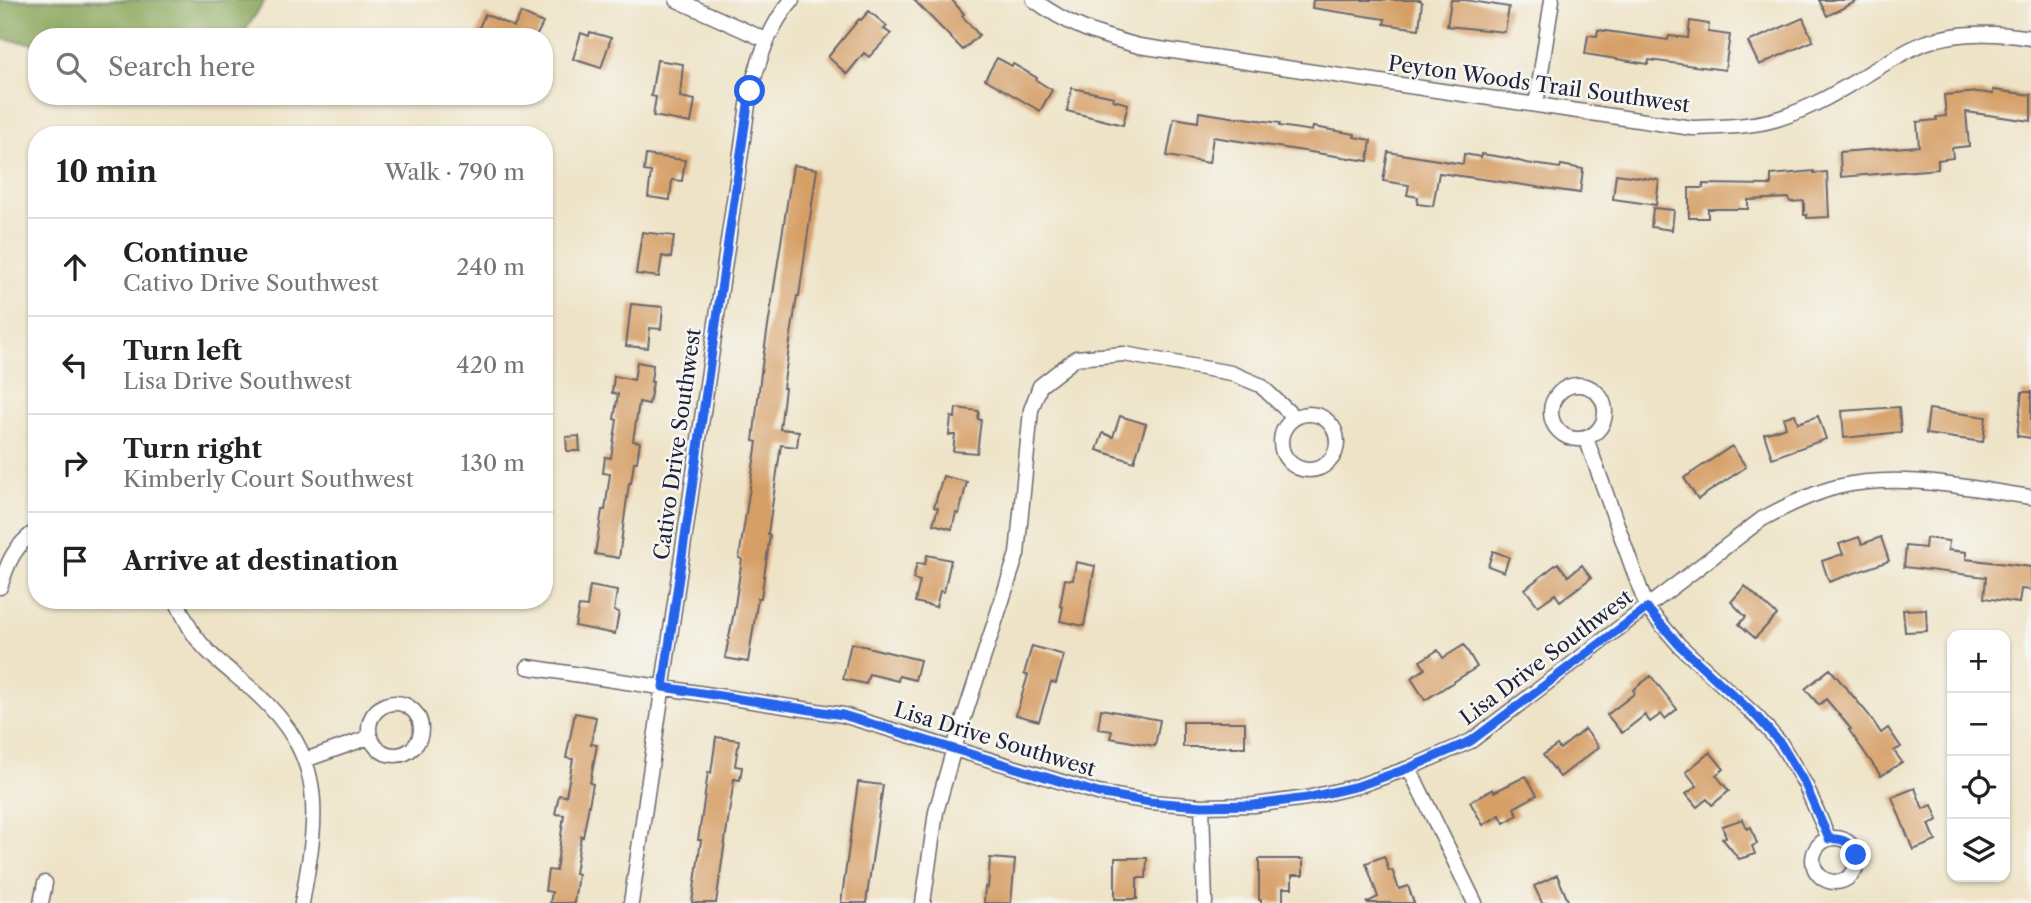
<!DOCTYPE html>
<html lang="en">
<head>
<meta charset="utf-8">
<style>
	:root { --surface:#fff; --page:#f6f6f6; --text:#222; --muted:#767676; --line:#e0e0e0 }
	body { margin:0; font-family:"Libre Caslon Text",serif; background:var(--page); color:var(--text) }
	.controls { position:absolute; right:21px; bottom:21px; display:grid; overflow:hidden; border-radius:14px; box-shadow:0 2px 5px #0004 }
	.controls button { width:63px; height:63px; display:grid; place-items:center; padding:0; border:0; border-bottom:2px solid var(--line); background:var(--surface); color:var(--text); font:35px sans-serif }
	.stop { position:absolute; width:21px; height:21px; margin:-16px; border:5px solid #2563eb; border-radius:50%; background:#fff }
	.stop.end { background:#2563eb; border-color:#fff; box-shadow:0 2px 7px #0008 }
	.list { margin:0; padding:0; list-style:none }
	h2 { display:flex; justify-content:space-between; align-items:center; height:91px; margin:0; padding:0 28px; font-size:30px }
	h2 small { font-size:23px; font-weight:400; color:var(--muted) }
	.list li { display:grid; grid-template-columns:46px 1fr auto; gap:21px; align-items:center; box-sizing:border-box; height:98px; padding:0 28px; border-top:2px solid var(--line) }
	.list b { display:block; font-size:26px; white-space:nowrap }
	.list p { margin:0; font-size:23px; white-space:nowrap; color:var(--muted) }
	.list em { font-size:23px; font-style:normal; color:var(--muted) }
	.icon { flex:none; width:38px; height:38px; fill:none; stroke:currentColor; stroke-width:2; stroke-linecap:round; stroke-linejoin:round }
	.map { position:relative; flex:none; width:2031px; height:903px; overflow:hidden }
	.search { position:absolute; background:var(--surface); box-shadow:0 2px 5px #0004; left:28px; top:28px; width:525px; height:77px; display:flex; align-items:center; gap:18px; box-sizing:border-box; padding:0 24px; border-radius:28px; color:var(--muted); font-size:26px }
	.panel { position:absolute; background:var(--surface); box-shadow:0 2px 5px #0004; left:28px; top:126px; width:525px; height:483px; border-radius:28px }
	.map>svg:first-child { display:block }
	.forest { fill:#89a65a; stroke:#56644a; stroke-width:2 }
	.building { fill:#d69f66 }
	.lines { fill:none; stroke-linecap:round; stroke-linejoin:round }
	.minor-casing { stroke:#69666c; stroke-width:17 }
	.minor { stroke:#fff; stroke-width:14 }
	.route { stroke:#2563eb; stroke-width:9 }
	.labels { text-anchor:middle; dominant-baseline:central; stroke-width:5; stroke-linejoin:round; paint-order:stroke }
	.street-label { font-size:21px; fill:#22223b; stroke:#f6f6f2 }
</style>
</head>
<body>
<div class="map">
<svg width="2031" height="903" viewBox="0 0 2031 903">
	<rect width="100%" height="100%" fill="#f6f6f2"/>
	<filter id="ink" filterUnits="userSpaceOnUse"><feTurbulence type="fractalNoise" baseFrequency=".0143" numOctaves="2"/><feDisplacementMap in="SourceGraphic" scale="14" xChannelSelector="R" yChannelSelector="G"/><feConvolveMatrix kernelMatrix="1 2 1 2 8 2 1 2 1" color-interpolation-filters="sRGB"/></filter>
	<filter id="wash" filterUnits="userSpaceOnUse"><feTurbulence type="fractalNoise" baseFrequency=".00686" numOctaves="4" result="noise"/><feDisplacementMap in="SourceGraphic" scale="28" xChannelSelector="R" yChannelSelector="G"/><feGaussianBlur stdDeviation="1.57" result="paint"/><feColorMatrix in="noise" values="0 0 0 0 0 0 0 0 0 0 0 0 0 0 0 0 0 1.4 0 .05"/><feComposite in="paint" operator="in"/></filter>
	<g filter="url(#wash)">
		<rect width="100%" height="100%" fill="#eee3c6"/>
		<path class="forest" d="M0,0h265l-24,37h-204v7l-37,-5z"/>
		<g id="blocks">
			<path class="building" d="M914,0h38l12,14 -2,2 17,19 -16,15z
				M1313,0h107l2,2 -3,27 -35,-5 1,-5 -73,-11z
				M1451,0h14l44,7 -4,25 -58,-6z
				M1819,0h40l-32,16z
				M869,11l18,15 -3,3 7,5 -22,23 -5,-4 -17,21 -19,-17 31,-38 2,1z
				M521,13l22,10 -7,14h-61l10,-23 29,13z
				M1803,18l10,23 -54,24 -11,-23z
				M1690,21l19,3 -1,8 22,3 -5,35 -76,-10 -1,4 -63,-10 3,-19 9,1 1,-6 70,10 1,-4 19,2z
				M590,32l21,6 -10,30 -28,-9 8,-26 8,3z
				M997,58l15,8 1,-2 24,14 -1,2 16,10 -12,21 -55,-32z
				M657,60l26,4 -3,33 15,3 -4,23 -38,-7 3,-19 -5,-1z
				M1072,88l42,9 -1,3 15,4 -5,21 -56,-14z
				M1993,90l38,5v26l-65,-9 3,34 -17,2 1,10 -15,2v9l-97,8 -1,-25 79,-6 -2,-24 20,-2 -1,-3 10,-1 -2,-21 35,-3 14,2z
				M1199,112l38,6v-1l43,6 -1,3 33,5 1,-4 42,7 -1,3 17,3 -3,21 -155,-24 -4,26 -42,-7 7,-38 24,4z
				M1388,152l75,12 1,-10 17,3v-3l27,4 18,5 34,5 1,-3 22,4 -3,24 -141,-20 -6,33 -16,-2 1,-7 -11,-2 2,-10 -26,-4z
				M646,155l39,5 -3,21 -10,-1 -2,20 -22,-3 3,-25 -7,-1z
				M793,165l24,4 -18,127h-2l-14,92h2l-5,41 19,2 -2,16 -16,-2 -13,89 2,1 -9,63h-3l-10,64 -23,-4 9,-46 8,-53 -3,-1 18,-116 -4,-1 9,-76z
				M1814,171v2l13,-1 2,45 -22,1v-3h-3v-14l-14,1 -1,-4 -41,2v9h-40v9h-19v-30h14v-4l68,1v-10z
				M1616,174l43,6 -3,25 -43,-6z
				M1653,208l21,2 -2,20 -21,-3z
				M642,232l32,4 -3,22 -9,-2 -3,21 -23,-3z
				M631,304l32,3 -2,22 -11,-1 -2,20 -22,-2z
				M637,362l16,3 -2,17h2l-4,22 -10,-2 -6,39 7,1 -3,20h-3l-3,21h-2l-10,75 -24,-4 7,-44h3l5,-36 -7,-1 2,-16 6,1 6,-38 -3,-1 4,-25 -6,-1 2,-17 20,4z
				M2022,392h9v46l-14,-2z
				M1899,407l2,25 -57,6 -2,-27z
				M956,408l23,3 -1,8 3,1 -4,33 -24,-2 2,-16h-6l2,-18 4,1z
				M1929,409l57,8 -3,25 -57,-8z
				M1795,414l3,9 20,-7 8,23 -54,19 -8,-24 22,-7 -3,-9z
				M1120,416l26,8 -12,38 -37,-12 6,-17 10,4z
				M579,436l1,15h-13l-1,-14z
				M1732,446l14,21 -48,32 -14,-21z
				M943,476l24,6 -8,32 -3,-1 -4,16 -19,-5 5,-16 -4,-1z
				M1859,537l3,7 19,-7 8,24 -60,21 -7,-21 21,-7 -4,-10z
				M1926,538l23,3 -1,9 18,2v7l65,8v23l-10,-1 -2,14 -35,-5 2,-21 -82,-10 2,-21 19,2z
				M1493,551l16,6 -5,15 -16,-6z
				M927,555l24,5 -7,32 -4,-1 -4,16 -21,-5 5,-21 -7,-2 4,-16 8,1z
				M1076,562l19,4 -11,60 -24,-5 3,-14 -3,-1 5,-27 8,1z
				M1558,563l10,13 14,-11 9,13 -31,23 -5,-7 -17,12 -13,-17z
				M590,586l27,5 -3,20 5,1 -4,22 -40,-8 4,-20 8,1z
				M1745,586l32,29 -22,23 -16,-14 7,-7 -15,-15z
				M1926,609l1,22 -22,1 -2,-22z
				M851,643l69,17 -5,20 -16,-4 -1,5 -29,-7 -3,10 -23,-5z
				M1464,645l13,22 -52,33 -14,-22 14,-9 -5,-8 18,-11 5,8z
				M1032,646l32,9 -8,28 -5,-1 -12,39 -23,-6 12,-40 -4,-1z
				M1830,669l39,46 12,18 7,-5 13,19 -7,4 8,11 -21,14 -32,-46 2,-1 -25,-30 -7,6 -14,-16z
				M1651,676l26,33 -12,10 -4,-5 -11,8 -5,-7 -23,18 -15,-18 28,-22 -2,-3z
				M1101,709l59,11 -5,26 -45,-8 2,-7 -14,-2z
				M575,713l21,4 -5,27 6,1 -7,38 3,1 -10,53 -2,-1 -6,37 3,1 -4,29h-24l2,-11 -7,-1 3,-21 8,1 8,-56 -9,-1 4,-19 7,1 7,-37 -7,-1z
				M1183,722h62v25h-62z
				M1585,729l14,18 -39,30 -17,-22 14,-10 3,4z
				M716,737l23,3 -4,26 7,1 -2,13 -6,-1 -18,124h-24l9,-63h-3l4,-25 6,-43 3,1z
				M1710,752l14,17 -8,6 13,16 -17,14 -5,-6 -10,8 -11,-13 11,-8 -11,-14z
				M1526,776l11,19 -23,13 4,7 -14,8 -4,-8 -17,10 -13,-23 23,-13 1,3z
				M858,782l25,3 -9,62 -8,56h-25z
				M1915,788l8,21 9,-4 6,15 -9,4 7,17 -23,9 -21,-53z
				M1743,819l4,10 4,-2 6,17 -5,2 3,8 -16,5 -17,-21 4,-1 -4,-11z
				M1384,856l5,15 3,-1 7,19 9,-3 6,17h-48l12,-6 -12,-34z
				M990,858l25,2 -4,43h-27l1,-16 3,1z
				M1115,858h32l-1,20h-9v21h-22z
				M1259,859h44v16h-11v13h-9v15h-22v-3h-2z
				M1557,875l12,28h-27l-8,-17z"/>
		</g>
	</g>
	<g filter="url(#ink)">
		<use href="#blocks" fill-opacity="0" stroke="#69666c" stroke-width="2"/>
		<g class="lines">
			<defs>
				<path id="minor" d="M677,0l89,40
					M1034,0c35,26 64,35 105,46l553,82c29,-1 58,-1 85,-9 50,-15 92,-49 138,-72 35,-16 79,-15 116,-9
					M1536,105l16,-105
					M1551 412a27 27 0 1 1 54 0a27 27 0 1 1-54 0Z
					M1281 442a28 28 0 1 1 56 0a28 28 0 1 1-56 0Z
					M1586,438l61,170 33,38 77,71 24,27 24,40 24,55
					M0,587c8,-25 14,-41 37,-57
					M176,600c5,11 11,23 17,33 16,24 41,40 62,59 73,67 63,122 47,211
					M528,667l315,48 255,78 52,9 52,4 52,-1 53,-7 51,-12 51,-18 62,-27 291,-222c24,-13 48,-25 75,-32 65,-15 130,1 194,10
					M369 729a26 26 0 1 1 52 0a26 26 0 1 1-52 0Z
					M305,760l65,-23
					M1409,768l66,135
					M1202,806l3,97
					M1813 860a22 22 0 1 1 44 0a22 22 0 1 1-44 0Z
					M41,903l4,-20
					M631,903l119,-812c10,-33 19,-65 42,-91
					M923,903l13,-91 18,-64 63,-194 14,-144 9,-24 36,-28 48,-4 107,19 29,12 35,33"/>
			</defs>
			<use href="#minor" class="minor-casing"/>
			<use href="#minor" class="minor"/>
		</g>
	</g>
	<g class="lines" filter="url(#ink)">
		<path class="route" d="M750,91l-87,596 180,28 255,78 52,9 52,4 52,-1 53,-7 51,-12 51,-18 62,-27 176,-133 33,38 77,71 24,27 24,40 24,55c14,-1 21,3 27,16"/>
	</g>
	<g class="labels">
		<g class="street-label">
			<text transform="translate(1539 84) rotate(8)">Peyton Woods Trail Southwest</text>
			<text transform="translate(677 444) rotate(-82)">Cativo Drive Southwest</text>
			<text transform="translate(1546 657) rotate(-37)">Lisa Drive Southwest</text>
			<text transform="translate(995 739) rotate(17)">Lisa Drive Southwest</text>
		</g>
	</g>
</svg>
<div class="controls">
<button>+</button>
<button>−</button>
<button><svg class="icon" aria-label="locate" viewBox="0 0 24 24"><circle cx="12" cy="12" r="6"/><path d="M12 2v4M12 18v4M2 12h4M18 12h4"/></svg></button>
<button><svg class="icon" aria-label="layers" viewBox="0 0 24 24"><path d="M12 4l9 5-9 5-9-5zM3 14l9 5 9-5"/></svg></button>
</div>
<div class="stop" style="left:750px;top:91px"></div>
<div class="stop end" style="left:1856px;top:855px"></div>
<div class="search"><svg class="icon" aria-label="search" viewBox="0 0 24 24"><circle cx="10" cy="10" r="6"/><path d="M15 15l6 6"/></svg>Search here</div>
<section class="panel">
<h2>10 min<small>Walk · 790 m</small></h2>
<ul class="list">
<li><svg class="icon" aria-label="ahead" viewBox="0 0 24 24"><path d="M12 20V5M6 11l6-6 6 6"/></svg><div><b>Continue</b><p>Cativo Drive Southwest</p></div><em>240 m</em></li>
<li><svg class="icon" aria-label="left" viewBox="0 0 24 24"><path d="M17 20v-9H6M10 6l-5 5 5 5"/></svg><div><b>Turn left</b><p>Lisa Drive Southwest</p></div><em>420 m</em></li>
<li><svg class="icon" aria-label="right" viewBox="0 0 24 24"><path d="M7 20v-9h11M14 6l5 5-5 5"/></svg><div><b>Turn right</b><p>Kimberly Court Southwest</p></div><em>130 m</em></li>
<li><svg class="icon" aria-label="arrive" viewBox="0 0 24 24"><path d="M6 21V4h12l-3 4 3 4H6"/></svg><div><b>Arrive at destination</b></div></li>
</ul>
</section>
</div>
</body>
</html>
